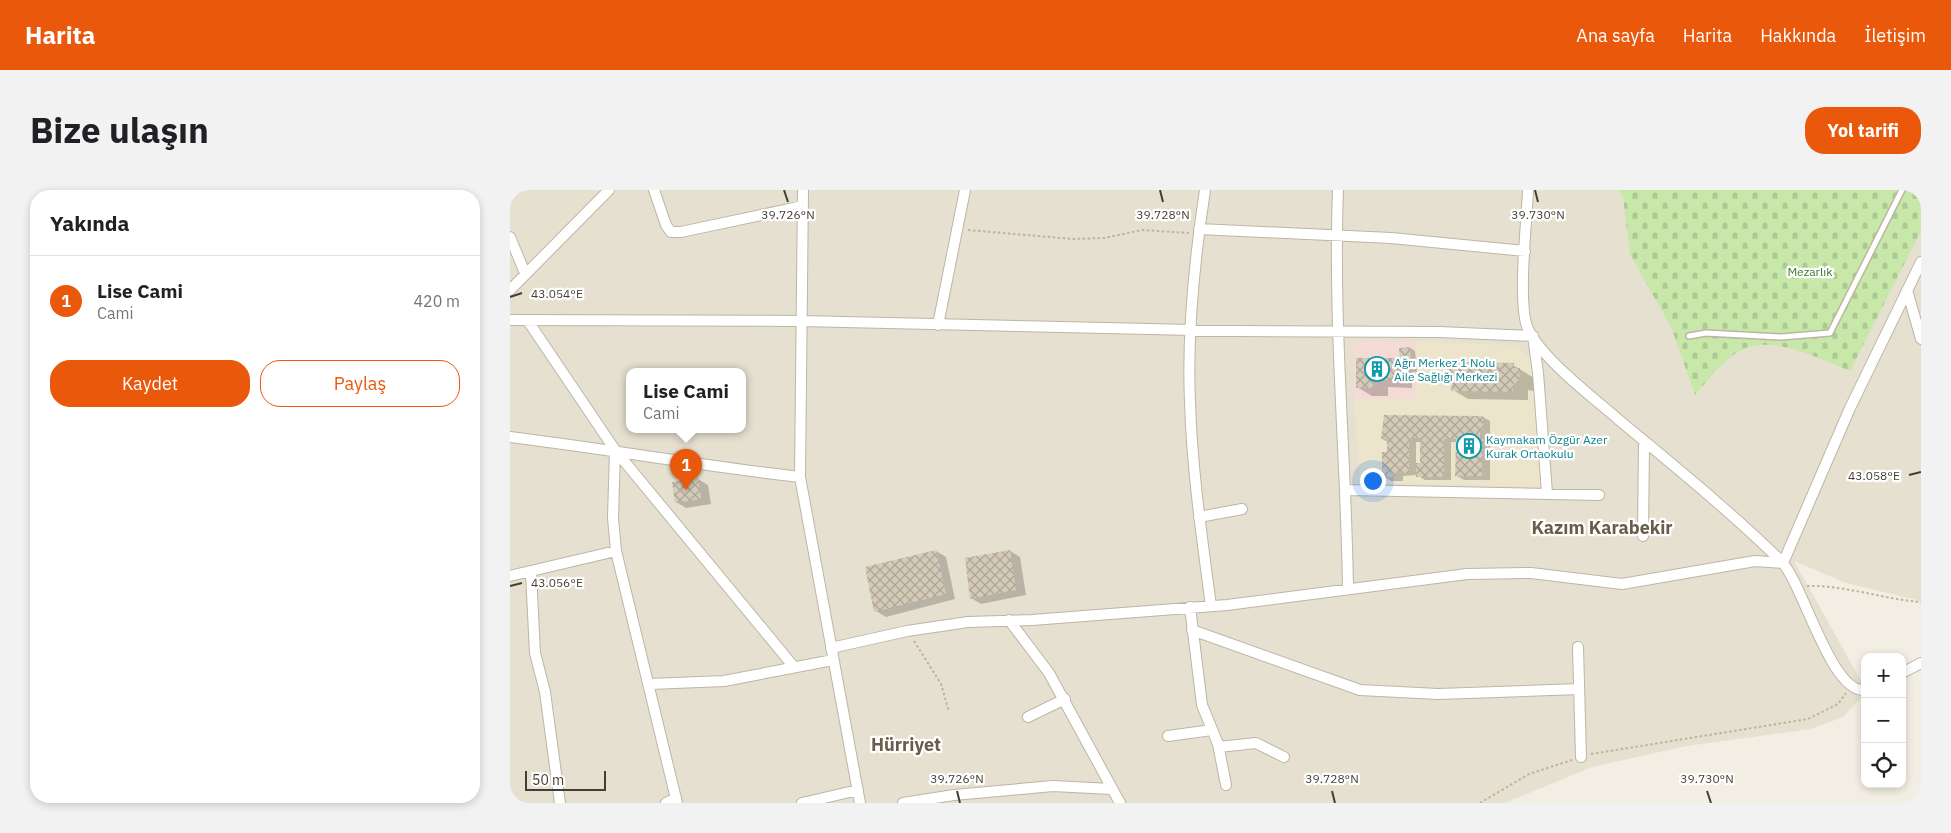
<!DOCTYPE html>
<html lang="tr">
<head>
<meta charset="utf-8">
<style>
	:root { --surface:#fff; --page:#f2f2f2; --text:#202124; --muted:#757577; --line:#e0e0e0; --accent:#ea580c }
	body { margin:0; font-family:"IBM Plex Sans",sans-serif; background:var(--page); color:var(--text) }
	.controls { position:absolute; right:15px; bottom:15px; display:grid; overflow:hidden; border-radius:10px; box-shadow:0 2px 8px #0003 }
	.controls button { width:45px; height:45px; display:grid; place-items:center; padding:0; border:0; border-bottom:1px solid var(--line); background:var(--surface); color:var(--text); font:25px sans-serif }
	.scale { position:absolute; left:15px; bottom:12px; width:81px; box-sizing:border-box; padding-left:5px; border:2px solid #443e33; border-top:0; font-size:14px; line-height:18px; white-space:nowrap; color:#443e33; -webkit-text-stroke:4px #fff; paint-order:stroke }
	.you { position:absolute; left:862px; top:290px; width:18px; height:18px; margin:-12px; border:4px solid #fff; border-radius:50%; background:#1a73e8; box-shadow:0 0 0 8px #1a73e833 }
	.badge { display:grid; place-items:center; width:32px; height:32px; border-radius:50%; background:var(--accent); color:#fff; font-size:16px; font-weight:700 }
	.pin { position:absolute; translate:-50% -41px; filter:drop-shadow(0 1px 2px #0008) }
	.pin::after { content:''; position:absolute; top:26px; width:18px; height:15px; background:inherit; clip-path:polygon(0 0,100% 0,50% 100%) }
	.popup { position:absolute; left:116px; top:178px; width:120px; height:65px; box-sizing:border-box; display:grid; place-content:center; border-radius:10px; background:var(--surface); filter:drop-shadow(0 1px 4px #0005); font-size:16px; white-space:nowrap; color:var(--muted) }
	.popup b { font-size:19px; color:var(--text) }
	.popup::after { content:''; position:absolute; left:50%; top:100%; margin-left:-10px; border:10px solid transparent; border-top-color:var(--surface) }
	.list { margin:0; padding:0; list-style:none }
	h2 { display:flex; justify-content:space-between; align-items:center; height:65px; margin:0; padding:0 20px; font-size:21px }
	h2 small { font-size:16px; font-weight:400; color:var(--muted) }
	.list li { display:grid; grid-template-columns:32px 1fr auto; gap:15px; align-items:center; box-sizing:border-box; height:90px; padding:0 20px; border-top:1px solid var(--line) }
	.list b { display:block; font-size:19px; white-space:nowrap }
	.list p { margin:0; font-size:16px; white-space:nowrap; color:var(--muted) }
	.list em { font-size:16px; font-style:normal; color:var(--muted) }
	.actions { display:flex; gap:10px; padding:15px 20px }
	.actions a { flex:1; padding:11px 0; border:1px solid var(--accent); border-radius:20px; text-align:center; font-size:18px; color:var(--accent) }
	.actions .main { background:var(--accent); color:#fff }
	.icon { flex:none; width:28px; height:28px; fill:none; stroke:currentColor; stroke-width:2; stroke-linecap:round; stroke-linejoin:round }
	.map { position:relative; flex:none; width:1411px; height:613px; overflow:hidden; border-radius:20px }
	header { display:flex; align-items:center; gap:30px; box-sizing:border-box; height:70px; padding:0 25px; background:var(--accent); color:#fff }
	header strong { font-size:24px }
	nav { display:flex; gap:28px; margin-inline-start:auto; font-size:18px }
	.intro { display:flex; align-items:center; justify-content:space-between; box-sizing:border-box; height:120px; padding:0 30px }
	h1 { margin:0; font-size:35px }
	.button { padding:12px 22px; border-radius:20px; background:var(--accent); color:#fff; font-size:18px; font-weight:700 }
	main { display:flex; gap:30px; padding:0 30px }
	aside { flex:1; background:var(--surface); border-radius:20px; box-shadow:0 2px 8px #0003 }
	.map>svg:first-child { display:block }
	.residential { fill:#e6e0d0; fill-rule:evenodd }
	.education { fill:#ece5cc }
	.medical { fill:#f4dbd5 }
	.cemetery { fill:url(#cemetery-stones) }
	.shadow { fill:#0003; fill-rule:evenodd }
	.building { fill:url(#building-cross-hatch) }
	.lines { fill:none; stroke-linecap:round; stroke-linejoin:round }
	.service-casing { stroke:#bdb6a5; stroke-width:8 }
	.minor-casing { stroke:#bdb6a5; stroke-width:12 }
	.path { stroke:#c0b396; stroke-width:2; stroke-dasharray:2.5 2.5; stroke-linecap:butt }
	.service { stroke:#fff; stroke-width:5 }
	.minor { stroke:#fff; stroke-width:10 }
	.ticks { fill:none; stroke:#443e33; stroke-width:2 }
	.labels { text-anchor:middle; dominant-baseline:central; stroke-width:4.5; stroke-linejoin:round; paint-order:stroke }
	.park-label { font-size:12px; fill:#3f7625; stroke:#fff }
	.culture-label { font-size:12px; fill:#0d838f; stroke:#fff; text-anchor:start }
	.district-label { font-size:18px; font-weight:bold; fill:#675d4a; stroke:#fff }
	.ticks-label { font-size:12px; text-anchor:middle; fill:#443e33; stroke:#fff; stroke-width:4.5; stroke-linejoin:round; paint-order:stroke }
</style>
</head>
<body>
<header>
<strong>Harita</strong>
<nav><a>Ana sayfa</a><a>Harita</a><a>Hakkında</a><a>İletişim</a></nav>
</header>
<div class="intro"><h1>Bize ulaşın</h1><a class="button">Yol tarifi</a></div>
<main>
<aside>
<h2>Yakında<small></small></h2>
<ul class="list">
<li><span class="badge">1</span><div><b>Lise Cami</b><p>Cami</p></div><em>420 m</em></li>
</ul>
<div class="actions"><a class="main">Kaydet</a><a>Paylaş</a></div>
</aside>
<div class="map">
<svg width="1411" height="613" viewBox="0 0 1411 613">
	<defs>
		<pattern id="cemetery-stones" width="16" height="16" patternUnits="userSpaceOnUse" patternTransform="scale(1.25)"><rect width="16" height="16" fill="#c8e8a9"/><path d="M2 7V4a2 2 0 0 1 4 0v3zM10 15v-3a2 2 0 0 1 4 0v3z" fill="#adc892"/></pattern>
		<pattern id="building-cross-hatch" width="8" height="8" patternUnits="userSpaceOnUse" patternTransform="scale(1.25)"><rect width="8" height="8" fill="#d4cab8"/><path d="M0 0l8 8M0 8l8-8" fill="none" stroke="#aea596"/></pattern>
	</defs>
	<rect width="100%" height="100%" fill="#f2eee3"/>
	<path class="residential" d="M0,0h1411v411l-75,-18 -52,-22 71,127v6l-22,23 -32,12 -124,17 -95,21 -87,36h-995zM120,181h112v58h-112z"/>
	<path class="education" d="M905,151l94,4 9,2 16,15 7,125 -181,-4 -6,-84 62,-1z"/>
	<path class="medical" d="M905,151l1,57 -62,1 -1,-57z"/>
	<path class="cemetery" d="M1108,0h303v41l-71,140c-32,-12 -81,-40 -114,-18 -16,11 -28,27 -41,42l-23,-66 -42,-75 -7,-57z"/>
	<path class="shadow" d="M900,158l5,3 2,21h-5v16l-24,-1v9h-16l-15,-9 40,-28 5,3z
		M1003,175l21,13v13l-6,-1v10l-60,-1 -15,-9v-8l-5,-3z
		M973,227l7,4v13l-3,-1v9l3,1v37h-26l-7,-4v-34h-6v38h-26l-9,-5 -13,1v5h-12l-8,-5 5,-34 -6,-3zM906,252h5v22h-5z
		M188,289l10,6 3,19 -25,4 -10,-6z
		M426,361l10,6 9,42 -69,18 -10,-6z
		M500,361l10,6 6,38 -45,9 -10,-6z"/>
	<path class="building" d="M900,157l2,23 -11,1 -2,-23z
		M846,168h41v22h-24v8h-17z
		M942,172l62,1v5h6l-1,15h-6v9l-62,-1 1,-11h-5v-15h5z
		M874,225l99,1v14h-3v8h3l-1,38h-27l1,-37h-12v38h-28v-14h4v-25h-11v35l-13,-1v5h-14v-25h5v-13h-6z
		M188,288l3,21 -26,4 -3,-21z
		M426,360l10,44 -72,18 -9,-45z
		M500,360l6,40 -46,9 -5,-41z"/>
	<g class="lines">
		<defs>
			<path id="service" d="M1179,146l17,-3 75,4 49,-4 72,-143"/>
			<path id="minor" d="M144,0l12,35 5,7h10l122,-26
				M293,0l-3,287 60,326
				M695,0c-10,66 -18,145 -15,212 2,68 12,136 21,204
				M828,0c-5,133 8,265 10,398
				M1018,0c-1,30 -11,115 0,139 14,30 66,69 91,91 55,46 111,91 162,141 22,22 50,133 84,129
				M689,39l192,9 134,13
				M0,47l15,36
				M0,100l99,-100
				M1397,100l14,49
				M0,130l291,1 437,10 201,1 94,4 5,37 9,120
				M18,131l87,129 179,217
				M428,135l27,-135
				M0,247c97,12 193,29 290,40
				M105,260l-2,68 3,33 61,252
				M837,300l252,5
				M689,327l43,-8
				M1133,346l1,-95
				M21,383l4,80 10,39 15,111
				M0,386l106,-25
				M680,417l12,98 16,39 8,41
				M499,430l40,53 71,130
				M682,440l168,60 78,4 141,-5
				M1068,457l3,110
				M321,458l76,-17 61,-9 64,-2 195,-15 240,-31 64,-1 91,11 133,-23 28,2 67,-155 71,-146
				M1392,483l19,-10
				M140,494l74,-3 109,-21
				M518,527l37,-18
				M658,546l44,-6
				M709,557l37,-4 28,14
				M156,613l10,-5
				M292,613l56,-13
				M393,613l51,-8 99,-9 58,3"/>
		</defs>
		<use href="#service" class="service-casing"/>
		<use href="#minor" class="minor-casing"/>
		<path class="path" d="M458,40l105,9 31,-1 38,-8 47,3
			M1297,396c38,-1 75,13 114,16
			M404,451l27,43 8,28
			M1081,564l217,-35 30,-15 8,-11
			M970,613l49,-29 43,-14"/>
		<use href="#service" class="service"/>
		<use href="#minor" class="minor"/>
	</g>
	<path class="ticks" d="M274,0l4,12M650,0l3,12M1025,0l3,12M0,107l12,-4M1399,285l12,-3M0,396l12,-3M447,601l3,12M822,601l3,12M1197,601l4,12"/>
	<defs>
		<symbol id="building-ring" viewBox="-11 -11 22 22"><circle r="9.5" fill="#fff" stroke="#0f9aa8" stroke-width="1.5"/><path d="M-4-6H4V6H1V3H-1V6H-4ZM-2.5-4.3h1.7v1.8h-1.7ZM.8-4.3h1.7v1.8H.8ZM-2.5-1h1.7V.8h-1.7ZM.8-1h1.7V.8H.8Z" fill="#0f9aa8"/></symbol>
	</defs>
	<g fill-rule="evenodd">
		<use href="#building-ring" x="853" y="165" width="28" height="28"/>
		<use href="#building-ring" x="945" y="242" width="28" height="28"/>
	</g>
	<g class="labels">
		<g class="park-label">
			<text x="1300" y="81">Mezarlık</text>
		</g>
		<g class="culture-label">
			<text x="884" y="172">Ağrı Merkez 1 Nolu<tspan x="884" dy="14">Aile Sağlığı Merkezi</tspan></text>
			<text x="976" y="249">Kaymakam Özgür Azer<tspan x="976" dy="14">Kurak Ortaokulu</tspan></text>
		</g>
		<g class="district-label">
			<text x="1092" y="337">Kazım Karabekir</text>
			<text x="396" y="554">Hürriyet</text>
		</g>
	</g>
	<g class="ticks-label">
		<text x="278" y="29">39.726°N</text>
		<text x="653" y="29">39.728°N</text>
		<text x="1028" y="29">39.730°N</text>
		<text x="47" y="108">43.054°E</text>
		<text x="1364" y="290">43.058°E</text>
		<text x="47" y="397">43.056°E</text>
		<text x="447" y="593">39.726°N</text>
		<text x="822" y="593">39.728°N</text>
		<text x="1197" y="593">39.730°N</text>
	</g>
</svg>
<div class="controls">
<button>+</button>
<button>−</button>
<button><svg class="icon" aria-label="locate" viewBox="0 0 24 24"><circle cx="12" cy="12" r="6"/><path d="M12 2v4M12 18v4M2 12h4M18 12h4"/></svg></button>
</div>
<div class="scale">50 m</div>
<div class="you"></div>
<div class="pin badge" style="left:176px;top:300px">1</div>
<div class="popup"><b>Lise Cami</b>Cami</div>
</div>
</main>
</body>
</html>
